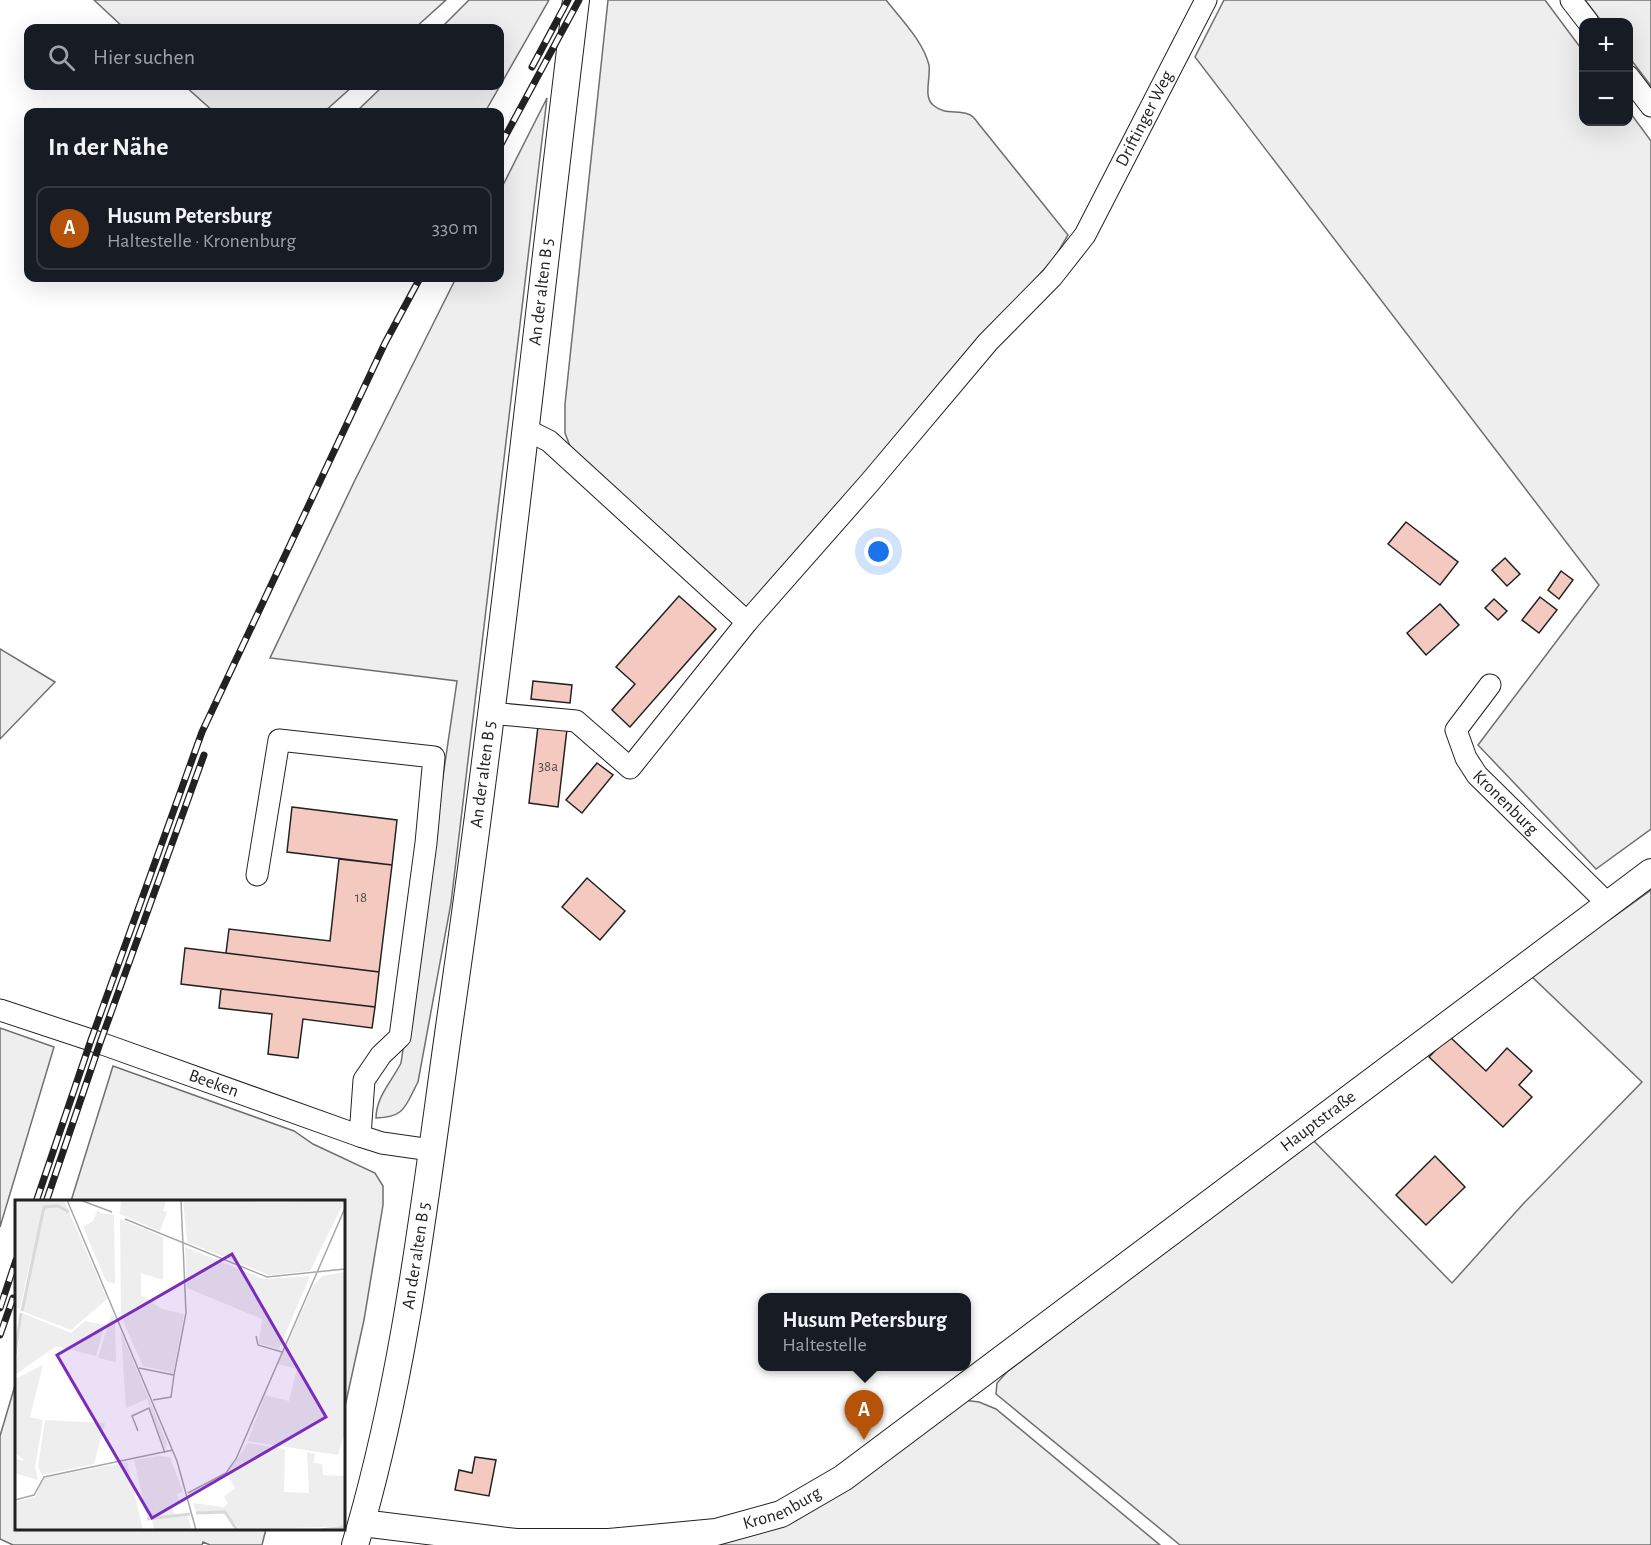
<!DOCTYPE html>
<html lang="de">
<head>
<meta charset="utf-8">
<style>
	:root { --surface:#171b24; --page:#20242c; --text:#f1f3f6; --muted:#9ea1a6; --line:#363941; --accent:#b45309 }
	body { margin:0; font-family:"Alegreya Sans",sans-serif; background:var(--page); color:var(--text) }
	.controls { position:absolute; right:18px; top:18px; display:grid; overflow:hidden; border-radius:12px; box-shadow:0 6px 24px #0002 }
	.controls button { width:54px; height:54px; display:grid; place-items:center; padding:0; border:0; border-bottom:2px solid var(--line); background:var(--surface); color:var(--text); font:30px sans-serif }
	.you { position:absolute; left:879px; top:552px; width:21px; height:21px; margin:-15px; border:4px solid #fff; border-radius:50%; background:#1a73e8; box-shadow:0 0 0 9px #1a73e833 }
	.badge { display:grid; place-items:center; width:39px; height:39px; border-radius:50%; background:var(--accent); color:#fff; font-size:20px; font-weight:700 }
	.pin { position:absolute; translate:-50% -50px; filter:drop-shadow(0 2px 3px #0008) }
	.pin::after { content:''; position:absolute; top:32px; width:21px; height:18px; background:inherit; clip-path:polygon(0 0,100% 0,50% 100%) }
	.popup { position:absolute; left:758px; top:1293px; width:213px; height:78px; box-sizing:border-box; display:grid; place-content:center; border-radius:12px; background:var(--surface); filter:drop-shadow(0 2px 4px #0005); font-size:20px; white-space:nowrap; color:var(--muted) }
	.popup b { font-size:22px; color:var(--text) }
	.popup::after { content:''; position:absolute; left:50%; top:100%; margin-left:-12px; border:12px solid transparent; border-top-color:var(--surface) }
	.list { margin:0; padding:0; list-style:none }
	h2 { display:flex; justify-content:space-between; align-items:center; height:78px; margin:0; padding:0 24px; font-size:26px }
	h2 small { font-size:20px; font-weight:400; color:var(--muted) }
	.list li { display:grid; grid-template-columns:39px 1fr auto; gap:18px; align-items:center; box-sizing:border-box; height:84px; margin:0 12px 12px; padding:0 12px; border:2px solid var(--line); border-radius:12px }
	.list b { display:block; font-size:22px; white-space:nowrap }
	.list p { margin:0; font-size:20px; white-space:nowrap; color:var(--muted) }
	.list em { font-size:20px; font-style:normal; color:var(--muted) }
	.icon { flex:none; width:33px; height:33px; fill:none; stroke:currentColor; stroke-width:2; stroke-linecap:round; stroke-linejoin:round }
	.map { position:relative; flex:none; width:1651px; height:1545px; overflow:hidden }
	.search { position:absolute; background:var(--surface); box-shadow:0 6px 24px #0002; left:24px; top:24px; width:480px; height:66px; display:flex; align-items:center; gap:15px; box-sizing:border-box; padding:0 21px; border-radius:12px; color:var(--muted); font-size:22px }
	.panel { position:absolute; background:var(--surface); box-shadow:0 6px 24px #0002; left:24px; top:108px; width:480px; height:174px; border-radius:12px }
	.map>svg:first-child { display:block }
	.green { fill:#eee; stroke:#6f6f6f; stroke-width:1.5 }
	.building { fill:#f3c9c0; stroke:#222; stroke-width:1.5 }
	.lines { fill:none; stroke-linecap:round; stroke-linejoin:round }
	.minor-casing { stroke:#222; stroke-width:23 }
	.major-casing { stroke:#222; stroke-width:28 }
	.minor { stroke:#fff; stroke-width:21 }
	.major { stroke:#fff; stroke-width:26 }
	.rail-casing { stroke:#222; stroke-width:7 }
	.rail { stroke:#fff; stroke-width:4.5; stroke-dasharray:14; stroke-linecap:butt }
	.labels { text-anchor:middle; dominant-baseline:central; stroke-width:4.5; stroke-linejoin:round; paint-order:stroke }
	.number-label { font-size:15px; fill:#564c4a }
	.street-label { font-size:18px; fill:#222; stroke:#fff }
	.inset-river { fill:none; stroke:#d9d9d9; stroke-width:3 }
	.inset-road { fill:none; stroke:#a7a7a7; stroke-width:1.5 }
	.view { fill:#7b2cbf; fill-opacity:0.15; stroke:#7b2cbf; stroke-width:3 }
	.inset-edge { fill:none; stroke:#222; stroke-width:3 }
</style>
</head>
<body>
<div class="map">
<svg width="1651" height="1545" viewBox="0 0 1651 1545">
	<rect width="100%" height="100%" fill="#fff"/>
	<path class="green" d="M94,0h352l-31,28h-291z
		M469,0h80l-64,112h-129l27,-26h117v-58h-59z
		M608,0h278c15,19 37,41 43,65 2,12 -6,32 4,40 11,10 24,5 35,9 4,1 8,6 10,9l90,112 -13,22 -309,351 -176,-162 -5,-13v-29z
		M1224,0h321l38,51 1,71h44l1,-11 22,30v688l-55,40 -118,-124 121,-160 -404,-528z
		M1585,0h66v86l-22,-29 -1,-35h-26z
		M185,86h168l-29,26h-110z
		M547,98l-96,805 -33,179c-13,24 -12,35 -42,36 0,-21 16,-37 25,-55l56,-382 -187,-23 85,-178 101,-202h44v-87z
		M0,649l55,33 -55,57z
		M1651,890v655h-471l-184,-151 1,-11 10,-11 305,-233 140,144 71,-79 119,-122 -114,-109 87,-57z
		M0,1028l54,19 -54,180z
		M113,1066l181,65 19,13 62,29 8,13v19l-19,115 -20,91v-209l-273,-1z
		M16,1382v146l250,1 -4,16h-52l-7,-3 -1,3h-189l-13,-6v-103z
		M963,1400l16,2 17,7 164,136h-445l70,-20z"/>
	<path class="building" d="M1406,522l52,40 -18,23 -52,-41z
		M1505,558l15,16 -13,12 -15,-16z
		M1561,571l12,9 -14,19 -11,-9z
		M679,596l37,33 -86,98 -18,-17 23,-26 -19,-17z
		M1540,597l17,13 -18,23 -17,-13z
		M1494,599l13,12 -9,9 -13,-12z
		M1440,604l19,21 -33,30 -19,-22z
		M533,681l39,4 -2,18 -39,-4z
		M538,726l29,3 -9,78 -29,-4z
		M597,763l16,12 -31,38 -16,-13z
		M292,807l105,13 -5,45 -105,-13z
		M339,859l53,6 -13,107 -153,-19 3,-24 101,12z
		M587,878l38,33 -25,29 -38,-33z
		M185,948l194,24 -4,35 -194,-23z
		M221,989l154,18 -3,21 -69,-9 -5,39 -30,-4 4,-40 -53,-6z
		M1449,1036l37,35 21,-23 25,23 -13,14 13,12 -29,30 -74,-70z
		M1435,1156l30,31 -39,38 -30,-30z
		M475,1457l21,3 -7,36 -34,-6 4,-20 13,3z"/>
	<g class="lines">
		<defs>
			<g id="minor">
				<path d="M1571,0l17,22"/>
				<path d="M1628,76l23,30"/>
				<path id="s1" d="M525,429l24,12 198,181 124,-141 117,-139 64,-65 33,-42 121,-235"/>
				<path id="s2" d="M1490,685l-34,45 10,28 11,17 131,129"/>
				<path d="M490,713l86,8 54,47 117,-146"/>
				<path d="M257,875l22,-135 155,17 -8,86 -26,194 -19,18 -17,25 -4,56"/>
				<path id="s3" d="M0,1010l100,33 260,93 22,7 49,7"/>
			</g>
			<g id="major">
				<path id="s4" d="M362,1523l154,19h93l107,-10 65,-18 62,-36 808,-606"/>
				<path id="s5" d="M355,1545c51,-170 70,-349 95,-525 49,-339 85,-680 126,-1020"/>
			</g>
		</defs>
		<use href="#minor" class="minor-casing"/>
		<use href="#major" class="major-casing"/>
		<use href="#minor" class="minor"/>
		<use href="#major" class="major"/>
		<defs>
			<path id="rail" d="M532,67l36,-67
				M500,146l79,-146
				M36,1202l55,-162 111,-308 183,-389 35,-65
				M46,1202l54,-159 104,-288
				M0,1308l16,-48
				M0,1335l13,-37"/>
		</defs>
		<use href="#rail" class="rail-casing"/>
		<use href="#rail" class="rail"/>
	</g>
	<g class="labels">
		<g class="number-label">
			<text x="548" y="766">38a</text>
			<text x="361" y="897">18</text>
		</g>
		<g class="street-label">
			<text stroke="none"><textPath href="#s1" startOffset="940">Driftinger Weg</textPath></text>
			<text stroke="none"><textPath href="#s5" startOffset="1268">An der alten B 5</textPath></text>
			<text stroke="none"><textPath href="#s5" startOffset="782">An der alten B 5</textPath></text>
			<text stroke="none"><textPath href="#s2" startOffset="146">Kronenburg</textPath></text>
			<text stroke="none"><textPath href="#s3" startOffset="226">Beeken</textPath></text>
			<text stroke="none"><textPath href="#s4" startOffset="1089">Hauptstraße</textPath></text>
			<text stroke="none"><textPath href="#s5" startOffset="296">An der alten B 5</textPath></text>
			<text stroke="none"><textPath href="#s4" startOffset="426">Kronenburg</textPath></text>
		</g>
	</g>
	<g transform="translate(15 1200)">
		<rect width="330" height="330" fill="#fff"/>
		<path d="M0,0h49l43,99 -36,31 -49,-19 10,-59 -12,57 -5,-1zM106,0h45l-3,11 4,1 -7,19 -40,-17zM168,0l93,2 69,-2 -35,71 -41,4 -82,-33zM83,9l2,4 14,2 1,69 -9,-3 -23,-54 10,-6zM105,19l43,18v43l-22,-7v22l21,14 22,5 -11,59 -30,-7 -22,-50zM170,47l79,32 46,-3 -31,73 -20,-6 3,-24 -75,-31zM330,72v160l-7,23 -90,-14 17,-46 24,6 8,-32 -19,-5 35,-78 9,-10zM97,112l3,8 1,42 -18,-4zM7,113l49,20 14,-12 20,4 -9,31 -40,-10 -41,29zM106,132l46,111 -2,7 -18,-51 -21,9zM28,165l-13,52 13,3 -8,47 3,13 -23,-7v-14l10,2 -10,-9v-73zM30,220l60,3 -11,41 -52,11 -4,-8zM233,243l37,6 -1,43 25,1 -2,-41 8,2 -1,9 8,1 1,11 21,1 1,50 -105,4 -15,-19 -29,1 -3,-9 31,4 4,-4 -4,-6 11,-9 -8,-14zM142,256l13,1 13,35 -6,2 3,10 -7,1 1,10 -27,2 -13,-57zM112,262l16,68h-128v-28l20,-5 8,-19zM173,316l3,14h-37l-2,-11z" fill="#eee"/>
		<path class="inset-river" d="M7,111l22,-104 14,-1 11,6M0,154l6,-41M181,313l29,-1 12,18M132,319l43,-5M306,330l24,-3"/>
		<path class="inset-road" d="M52,0l110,261 19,69M65,0l32,12M110,19l142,58 78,-8M241,136l2,9 24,7M124,168l35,7 12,-62 -5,-113M138,200l18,-3 3,-22M123,231l-6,-15 17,-8 16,45M173,293l38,-20 10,-14 109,-251M0,300l19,-5 10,-18 129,-27"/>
		<path class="view" d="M217,54l94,163 -174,101 -95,-163z"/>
		<rect width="330" height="330" class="inset-edge"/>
	</g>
</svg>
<div class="controls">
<button>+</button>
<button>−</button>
</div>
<div class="you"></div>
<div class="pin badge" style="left:864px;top:1440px">A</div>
<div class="popup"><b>Husum Petersburg</b>Haltestelle</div>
<div class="search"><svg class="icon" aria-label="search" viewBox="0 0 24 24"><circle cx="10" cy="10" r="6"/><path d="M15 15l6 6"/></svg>Hier suchen</div>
<section class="panel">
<h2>In der Nähe<small></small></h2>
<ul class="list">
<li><span class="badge">A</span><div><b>Husum Petersburg</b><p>Haltestelle · Kronenburg</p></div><em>330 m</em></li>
</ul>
</section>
</div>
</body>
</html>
